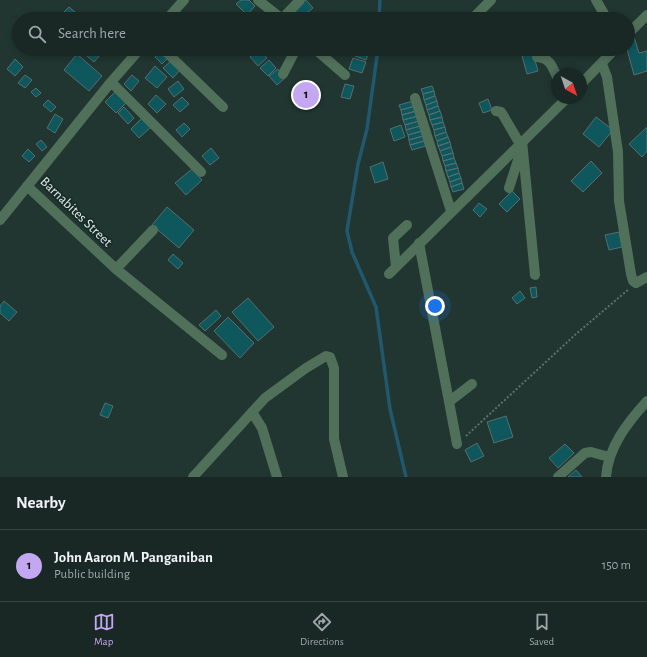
<!DOCTYPE html>
<html lang="en">
<head>
<meta charset="utf-8">
<style>
	:root { --surface:#192825; --page:#22302d; --text:#f1f3f6; --muted:#9fa6a7; --line:#374442; --accent:#c4a7f1 }
	body { margin:0; font-family:"Alegreya Sans",sans-serif; background:var(--page); color:var(--text) }
	.compass { position:absolute; left:551px; top:68px; width:36px; height:36px; border-radius:50%; background:var(--surface); box-shadow:0 2px 6px #0003; rotate:140deg }
	.you { position:absolute; left:435px; top:306px; width:14px; height:14px; margin:-10px; border:3px solid #fff; border-radius:50%; background:#1a73e8; box-shadow:0 0 0 6px #1a73e833 }
	.badge { display:grid; place-items:center; width:26px; height:26px; border-radius:50%; background:var(--accent); color:#111; font-size:13px; font-weight:700 }
	.pin { position:absolute; translate:-50% -50%; border:2px solid #fff; box-shadow:0 1px 4px #0006 }
	.list { margin:0; padding:0; list-style:none }
	h2 { display:flex; justify-content:space-between; align-items:center; height:52px; margin:0; padding:0 16px; font-size:17px }
	h2 small { font-size:13px; font-weight:400; color:var(--muted) }
	.list li { display:grid; grid-template-columns:26px 1fr auto; gap:12px; align-items:center; box-sizing:border-box; height:72px; padding:0 16px; border-top:1px solid var(--line) }
	.list b { display:block; font-size:15px; white-space:nowrap }
	.list p { margin:0; font-size:13px; white-space:nowrap; color:var(--muted) }
	.list em { font-size:13px; font-style:normal; color:var(--muted) }
	.icon { flex:none; width:22px; height:22px; fill:none; stroke:currentColor; stroke-width:2; stroke-linecap:round; stroke-linejoin:round }
	.map { position:relative; flex:none; width:647px; height:477px; overflow:hidden }
	.search { position:absolute; background:var(--surface); box-shadow:0 2px 6px #0003; left:12px; right:12px; top:12px; height:44px; display:flex; align-items:center; gap:10px; box-sizing:border-box; padding:0 14px; border-radius:22px; color:var(--muted); font-size:15px }
	.sheet { height:124px; background:var(--surface) }
	nav { display:flex; justify-content:space-around; align-items:center; box-sizing:border-box; height:56px; border-top:1px solid var(--line); background:var(--surface); font-size:11px; color:var(--muted) }
	nav a { display:grid; justify-items:center; gap:2px }
	nav .on { color:var(--accent) }
	.map>svg:first-child { display:block }
	.lines { fill:none; stroke-linecap:round; stroke-linejoin:round }
	.stream { stroke:#21586d; stroke-width:3.5 }
	.building { fill:#0e575c; stroke:#566e70 }
	.path { stroke:#5e706c; stroke-width:2; stroke-dasharray:2 2; stroke-linecap:butt }
	.minor { stroke:#51705a; stroke-width:10 }
	.labels { text-anchor:middle; dominant-baseline:central; stroke-width:3.5; stroke-linejoin:round; paint-order:stroke }
	.street-label { font-size:14px; fill:#dfebe8; stroke:#172c27 }
</style>
</head>
<body>
<div class="map">
<svg width="647" height="477" viewBox="0 0 647 477">
	<rect width="100%" height="100%" fill="#213631"/>
	<g class="lines">
		<path class="stream" d="M379,19l1,-19
			M378,49l-11,80 -9,35 -11,67 5,21 24,55 14,102 16,68"/>
	</g>
	<path class="building" d="M241,0h8l6,6 -8,9 -11,-11z
		M303,0h3l7,8 -12,10 -8,-8z
		M69,7l6,5 -4,5 -7,-5z
		M634,37l5,16 8,-2v20l-13,4 -7,-26 1,-9z
		M79,49h26l-11,13z
		M259,49l8,9 -9,8 -8,-9z
		M261,49h14l-7,7z
		M358,49l11,3 -3,8 -11,-4z
		M161,51l7,7 -6,6 -7,-7z
		M533,53l5,18 -11,3 -5,-18z
		M77,54l25,22 -13,15 -25,-21z
		M353,58l13,4 -4,11 -13,-4z
		M15,59l8,8 -8,9 -8,-7z
		M269,60l7,8 -8,8 -8,-8z
		M171,61l9,9 -7,8 -10,-10z
		M155,66l12,11 -10,11 -12,-10z
		M278,69l7,9 -8,7 -8,-9z
		M25,75l7,5 -7,8 -7,-5z
		M132,75l7,6 -8,10 -7,-7z
		M178,81l6,8 -10,8 -6,-8z
		M345,84l9,2 -4,13 -9,-2z
		M432,86l2,5 -11,3 -2,-5z
		M36,88l5,5 -5,4 -5,-5z
		M118,89l11,11 -13,13 -11,-11z
		M434,91l1,5 -11,4 -1,-6z
		M156,95l10,9 -9,9 -9,-9z
		M435,96l2,5 -11,4 -2,-5z
		M182,97l7,7 -9,8 -7,-7z
		M488,99l4,11 -9,3 -4,-10z
		M48,100l8,7 -5,5 -8,-7z
		M413,101l2,5 -14,4 -2,-5z
		M437,101l1,5 -11,4 -1,-5z
		M415,106l1,5 -14,4 -1,-5z
		M438,106l2,5 -11,4 -2,-5z
		M124,107l10,11 -6,6 -10,-11z
		M416,111l2,5 -15,4 -1,-5z
		M440,111l2,6 -12,3 -1,-5z
		M55,114l8,5 -8,14 -8,-5z
		M418,116l1,5 -14,4 -2,-5z
		M442,117l1,5 -11,3 -2,-5z
		M596,117l17,13 -14,17 -16,-13z
		M142,118l9,9 -12,11 -8,-9z
		M419,121l1,5 -14,4 -1,-5z
		M443,122l2,5 -11,3 -2,-5z
		M184,123l6,6 -8,8 -6,-7z
		M401,125l4,12 -11,4 -4,-12z
		M420,126l2,5 -14,4 -2,-5z
		M445,127l1,5 -11,4 -1,-6z
		M647,127v24l-5,6 -13,-13z
		M422,131l1,5 -14,4 -1,-5z
		M446,132l2,5 -11,4 -2,-5z
		M423,136l1,5 -14,4 -1,-5z
		M448,137l2,5 -12,4 -1,-5z
		M41,140l6,7 -5,4 -6,-7z
		M424,141l2,5 -14,4 -2,-5z
		M450,142l1,5 -11,4 -2,-5z
		M451,147l2,6 -11,3 -2,-5z
		M211,148l8,10 -9,7 -8,-9z
		M28,149l7,7 -6,6 -7,-6z
		M453,153l1,5 -11,3 -1,-5z
		M454,158l2,5 -11,3 -2,-5z
		M591,161l11,12 -19,19 -12,-11z
		M383,162l5,17 -13,4 -5,-16z
		M456,163l2,5 -12,3 -1,-5z
		M458,168l1,5 -11,4 -2,-6z
		M192,169l10,11 -16,15 -11,-12z
		M459,173l2,5 -11,4 -2,-5z
		M461,178l1,5 -11,4 -1,-5z
		M462,183l2,6 -11,3 -2,-5z
		M512,191l8,8 -13,13 -8,-8z
		M479,203l8,6 -7,8 -7,-7z
		M167,207l27,23 -15,18 -27,-23z
		M619,232l3,15 -13,3 -4,-15z
		M173,254l10,9 -5,6 -10,-9z
		M536,287l1,10 -5,1 -2,-10z
		M520,291l5,7 -8,6 -5,-6z
		M248,298l26,29 -16,14 -26,-29z
		M4,301l13,11 -8,9 -9,-8v-7z
		M216,310l5,6 -16,15 -6,-6z
		M228,317l26,26 -14,15 -26,-27z
		M105,403l8,3 -5,12 -8,-3z
		M506,416l7,21 -19,6 -7,-21z
		M477,443l7,13 -13,6 -6,-12z
		M565,444l9,9 -16,15 -9,-10z
		M576,470l6,7h-14z"/>
	<g class="lines">
		<path class="path" d="M466,436l110,-102 53,-45"/>
		<path class="minor" d="M258,0l24,19
			M596,0l11,19
			M167,19l17,-19
			M282,19l18,-19
			M472,19l19,-19
			M628,34l19,-19
			M163,49l60,58
			M315,49l30,26
			M441,51l2,-2
			M537,57c13,1 15,9 20,20
			M602,64l5,13 11,75 1,49 12,73 2,7 3,2 11,-6
			M283,74l13,-25
			M111,82l90,90
			M581,84l34,-35
			M415,98l36,113
			M496,111l5,1 2,3 17,29
			M522,141l13,134
			M27,186l89,83 106,86
			M509,188l9,-28v-9
			M0,220l111,-138 29,-33
			M419,243l38,201
			M396,267l-3,-29 14,-13
			M116,269l37,-39
			M389,274l178,-176
			M450,401l22,-17
			M252,412l10,16 15,49
			M193,477l72,-79 41,-30 20,-12 4,1 4,11v71l9,38
			M558,477l27,-24 6,-1 18,5
			M606,477c2,-30 22,-55 41,-76"/>
	</g>
	<g class="labels">
		<g class="street-label">
			<text transform="translate(76 212) rotate(44)">Barnabites Street</text>
		</g>
	</g>
</svg>
<svg class="compass" viewBox="-18 -18 36 36"><path d="M0-13l5 13h-10z" fill="#e53935"/><path d="M0 13l5-13h-10z" fill="#9fa6a7"/></svg>
<div class="you"></div>
<div class="pin badge" style="left:306px;top:95px">1</div>
<div class="search"><svg class="icon" aria-label="search" viewBox="0 0 24 24"><circle cx="10" cy="10" r="6"/><path d="M15 15l6 6"/></svg>Search here</div>
</div>
<section class="sheet">
<h2>Nearby<small></small></h2>
<ul class="list">
<li><span class="badge">1</span><div><b>John Aaron M. Panganiban</b><p>Public building</p></div><em>150 m</em></li>
</ul>
</section>
<nav>
<a class="on"><svg class="icon" aria-label="map" viewBox="0 0 24 24"><path d="M3 6l6-2 6 2 6-2v14l-6 2-6-2-6 2zM9 4v14M15 6v14"/></svg>Map</a>
<a><svg class="icon" aria-label="directions" viewBox="0 0 24 24"><path d="M12 3l9 9-9 9-9-9zM9 14v-3h6M13 9l2 2-2 2"/></svg>Directions</a>
<a><svg class="icon" aria-label="saved" viewBox="0 0 24 24"><path d="M7 4h10v16l-5-4-5 4z"/></svg>Saved</a>
</nav>
</body>
</html>
